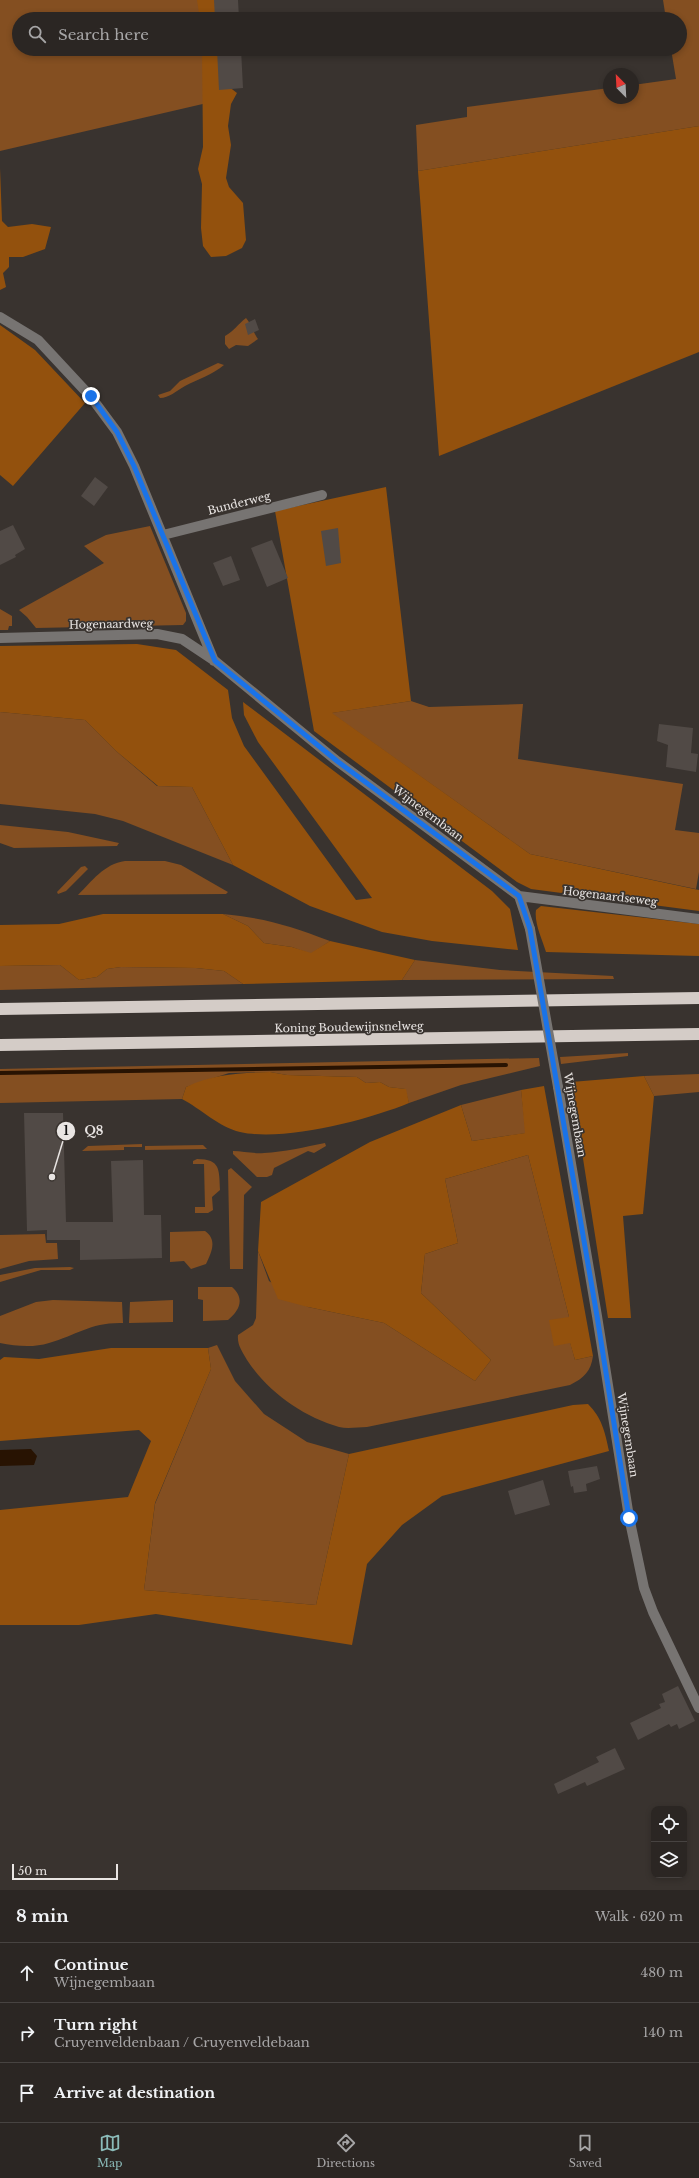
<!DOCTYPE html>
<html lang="en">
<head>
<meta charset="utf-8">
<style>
	:root { --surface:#2b2623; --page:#373230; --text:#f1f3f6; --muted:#a6a5a6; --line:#474341; --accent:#8bbbb9 }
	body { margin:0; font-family:"Libre Baskerville",serif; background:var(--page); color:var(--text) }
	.controls { position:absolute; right:12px; bottom:12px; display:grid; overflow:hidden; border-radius:8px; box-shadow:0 2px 6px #0003 }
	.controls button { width:36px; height:36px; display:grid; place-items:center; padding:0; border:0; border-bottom:1px solid var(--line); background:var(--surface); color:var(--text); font:20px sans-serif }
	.compass { position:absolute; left:603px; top:68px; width:36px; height:36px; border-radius:50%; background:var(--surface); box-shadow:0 2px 6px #0003; rotate:336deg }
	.scale { position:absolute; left:12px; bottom:10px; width:106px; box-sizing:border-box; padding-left:4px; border:2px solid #e9e5e3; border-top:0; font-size:11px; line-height:14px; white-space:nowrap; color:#e9e5e3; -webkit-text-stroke:3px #39332f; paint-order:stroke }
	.stop { position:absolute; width:12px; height:12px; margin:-9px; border:3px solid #1a73e8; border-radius:50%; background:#fff }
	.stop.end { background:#1a73e8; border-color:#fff; box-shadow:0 1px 4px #0008 }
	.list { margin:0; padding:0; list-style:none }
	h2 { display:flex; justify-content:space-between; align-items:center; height:52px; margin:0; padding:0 16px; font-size:17px }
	h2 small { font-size:13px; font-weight:400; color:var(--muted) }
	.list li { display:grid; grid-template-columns:26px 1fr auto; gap:12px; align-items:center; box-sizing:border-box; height:60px; padding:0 16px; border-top:1px solid var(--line) }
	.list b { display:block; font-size:15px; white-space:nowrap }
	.list p { margin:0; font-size:13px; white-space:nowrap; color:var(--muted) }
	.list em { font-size:13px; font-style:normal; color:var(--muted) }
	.icon { flex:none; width:22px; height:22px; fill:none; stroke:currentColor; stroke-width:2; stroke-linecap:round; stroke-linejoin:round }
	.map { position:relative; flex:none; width:699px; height:1890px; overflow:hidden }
	.search { position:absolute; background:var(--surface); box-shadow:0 2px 6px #0003; left:12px; right:12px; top:12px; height:44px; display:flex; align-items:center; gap:10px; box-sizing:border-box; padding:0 14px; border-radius:22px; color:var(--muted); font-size:15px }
	.sheet { height:232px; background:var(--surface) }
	nav { display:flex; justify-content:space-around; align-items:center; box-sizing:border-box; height:56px; border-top:1px solid var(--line); background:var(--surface); font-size:11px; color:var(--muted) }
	nav a { display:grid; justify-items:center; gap:2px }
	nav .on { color:var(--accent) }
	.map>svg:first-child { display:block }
	.green { fill:#844f21 }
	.forest { fill:#93510d }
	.water { fill:#281302 }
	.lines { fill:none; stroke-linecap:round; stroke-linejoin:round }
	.stream { stroke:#281302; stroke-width:4 }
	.building { fill:#514a46 }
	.minor { stroke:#777472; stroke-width:10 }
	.highway { stroke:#d4ccc7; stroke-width:12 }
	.minor-bridge { stroke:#777472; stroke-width:10 }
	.route { stroke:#1a73e8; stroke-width:5 }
	.labels { text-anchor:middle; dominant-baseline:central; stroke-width:3.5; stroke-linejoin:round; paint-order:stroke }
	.street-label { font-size:11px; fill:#e9e5e3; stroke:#39332f }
	.leader { fill:none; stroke:#e9e5e3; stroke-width:1.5 }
	.callout-dot { fill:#e9e5e3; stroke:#39332f; stroke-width:1.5 }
	.mark-label { font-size:12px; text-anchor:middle; font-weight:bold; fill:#111 }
	.callout-label { font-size:12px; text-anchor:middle; font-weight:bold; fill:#e9e5e3; stroke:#39332f; stroke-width:3.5; stroke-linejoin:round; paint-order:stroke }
</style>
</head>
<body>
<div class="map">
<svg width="699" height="1890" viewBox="0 0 699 1890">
	<rect width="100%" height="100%" fill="#39332f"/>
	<path class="green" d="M0,0h203l-2,19h-182v30h184l4,54 -207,48z
		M663,0h36v126l-281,45 -2,-46 51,-8v-10l142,-19v10h24v-13l43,-6 -5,-30h9v-30h-14z
		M246,318c6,7 8,16 12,21l-10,7 -12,-1 -7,4 -4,-5v-8c9,-5 13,-12 21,-18z
		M218,363l6,2c-12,10 -26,14 -39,21 -9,5 -16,12 -25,12l-2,-3 12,-4 10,-10z
		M150,526l36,87v8l-3,4 -147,3 -9,-11 -8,-7 85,-47 -20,-17 22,-11z
		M0,609l12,7v10h-3l-1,4h-8z
		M411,701l18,6 94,-3 -5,55 165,25 -8,46 24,3v39l-3,17 -166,-35 -199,-141z
		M0,712l85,8 31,31 41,35 35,1 41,78 -110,-44 -28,-7 -95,-10z
		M0,825l68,7 51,11 -2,3 -103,2 -14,-5z
		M125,861h40l16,4 47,27 -2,2 -148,1c14,-14 26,-31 47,-34z
		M85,866l3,3 -22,22 -8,3 -1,-2 24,-25z
		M223,914c42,4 68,12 107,27l-19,13 -19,-7 -28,-4 -16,-17z
		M415,960l85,10 113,6 1,3 -212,1z
		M60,965l19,15 18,-3 10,-8 14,-2 75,1 28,3 19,13 -243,6v-24z
		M628,1053v3l-67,8 -1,-7z
		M539,1058l1,8 -79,19 -52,18 -4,-14 -16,-2 -9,-5 -14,1 -9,-6 -70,-2 -17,-3 -41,1 -43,14 -4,12 -182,4v-34z
		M699,1074v18l-45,4 -10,-20z
		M521,1090l5,43 -54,8 -11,-36z
		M325,1143l1,3 -12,7 -6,-2 -34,17 -2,7 -5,2h-10l-24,-23v-3c10,0 20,3 31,2 20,-1 41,-6 61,-10z
		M142,1144v3h-18v3l-42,1 6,-5z
		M203,1145l4,4 -62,1v-4z
		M528,1155l41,162 -15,28 16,-3 5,18 18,-4c-2,15 -9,22 -23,29l-203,42c-9,0 -19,2 -28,0 -36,-10 -72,-36 -92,-67 -5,-9 -10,-15 -9,-25l15,-10 3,-7 2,-67 11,30 39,26 76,16 91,58 16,-21 -70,-67 4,-39 33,-11 -13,-64z
		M197,1159c24,0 22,11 23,31l-8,7 1,13 -5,3h-13v-6h10l-1,-43h-11v-3z
		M231,1168l21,19 -8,8 -1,74h-13l-2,-99z
		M205,1231c13,9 6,22 1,33l-15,5 -7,-8 -14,1v-30z
		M45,1234l1,9h11l1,16 -29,2 -29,8v-34z
		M70,1267l4,1 -4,2h-29l-41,12v-7l35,-7z
		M198,1287h34c13,11 8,23 -4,33l-25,1v-21l-5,-1z
		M53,1300l69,2 1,21c-32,-1 -46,12 -74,20 -16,5 -33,3 -49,0v-27l36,-14z
		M173,1300v22l-44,1 1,-21z
		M217,1345l18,36 29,33 43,28 42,12 -33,151 -172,-15 11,-86 56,-135 -3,-21z"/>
	<path class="forest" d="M197,0h23l3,19h-23z
		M202,49h20l2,34 13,10 -6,11 -3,22 3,19 -5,33 3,9 14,16 3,37 -4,8 -16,8 -15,1 -8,-11 -2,-18 1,-44 -4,-15 5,-22z
		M699,126v226l-260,104 -21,-285z
		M0,168l2,53 6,6 24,-3 19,3 -6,22 -22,8h-14v10l-6,6 3,14 -6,3z
		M0,325l35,25 50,53 -72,83 -13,-11z
		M386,487l25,214 -79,12 198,141 169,36v21l-168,-22 -14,-7 -203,-151 -39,-220z
		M137,644l39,6 52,40 4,28 12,28 112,154 16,-2 -114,-156 -14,-27 -1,-13 249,189 18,18 8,41 -86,-9 -50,-9 -72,-26 -77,-41 -41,-78 -34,-1 -42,-35 -31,-31 -85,-8v-66z
		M541,906l158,18v32l-153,-4c-4,-13 -12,-29 -10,-42z
		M103,914h120l25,12 16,17 28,4 19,6 19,-12 85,19 -13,20 -159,4 -19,-13 -28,-3 -75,-1 -14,2 -10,8 -18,3 -19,-15 -60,1v-41l59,-1z
		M270,1072l17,3 70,2 9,6 14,-1 9,5 17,2 3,14c-41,17 -126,39 -169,29 -21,-5 -39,-23 -58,-33l4,-12c27,-13 54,-14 84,-15z
		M644,1076l10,20 -11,118 -20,2 8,102h-23l-37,-236z
		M544,1086l49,270 -18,4 -5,-17 -16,3 -5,-26 20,-3 -41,-162 -83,24 13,64 -33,11 -4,39 70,67 -16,21 -91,-58 -76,-16 -30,-8 -20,-48 3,-49 109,-60 91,-37 11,36 53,-8 -4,-43z
		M111,1348h97l3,21 -56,134 -11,87 172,15 33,-151 224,-49 15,-1c14,14 17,28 21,47l-167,45 -40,29 -35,39 -15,81 -196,-31 -77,11h-79v-115l128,-13 23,-56 -12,-11 -139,11v-81l4,-3 35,2z"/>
	<path class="water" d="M31,1449l6,7 -3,9 -34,1v-16z"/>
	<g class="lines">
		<path class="stream" d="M0,1073l506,-8"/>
	</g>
	<path class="building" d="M214,0h24l1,19h-24z
		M217,49h24l2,39 -24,2z
		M255,319l4,11 -11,5 -3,-11z
		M95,477l13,10 -14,19 -13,-10z
		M13,525l12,24 -10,6 1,2 -16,8v-34z
		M338,528l3,35 -15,3 -5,-35z
		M272,540l16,38 -21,9 -16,-39z
		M231,556l9,24 -17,6 -10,-23z
		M659,724l34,4 -2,25 7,1 -2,18 -30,-5 2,-22 -11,-4z
		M24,1113h39l3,109h47l-2,-61 32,-1 1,55h17l1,43 -82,2v-20h-33v-10l-20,1z
		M597,1466l3,13 -14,5 1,7 -13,2 -1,-7 -2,1 -3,-16z
		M543,1480l7,25 -35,10 -7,-24z
		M678,1686l17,35 -16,8 -2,-5 -6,3 -2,-3 -31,16 -8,-17 31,-15 -2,-4 6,-2 -3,-8z
		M615,1748l10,21 -38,17 -2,-4 -27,12 -4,-10 45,-22 -3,-5z"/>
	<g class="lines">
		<path class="minor" d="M0,317l38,23 53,57 26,35 17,34 80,195
			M163,535l159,-40
			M0,638l157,-4 25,5 33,22 122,100 182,135 11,33
			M519,896l180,23
			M558,1087l39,229 32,201 15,71 9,24 46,96"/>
		<path class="highway" d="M0,1009l699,-11
			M0,1045l699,-11"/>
		<path class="minor-bridge" d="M530,929l28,158"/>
	</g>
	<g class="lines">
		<path class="route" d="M91,396l26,36 17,34 81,195 122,100 182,135 11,33 67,387 32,202"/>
	</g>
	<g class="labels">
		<g class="street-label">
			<text transform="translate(239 503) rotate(-14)">Bunderweg</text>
			<text transform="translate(111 624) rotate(-1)">Hogenaardweg</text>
			<text transform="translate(428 813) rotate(37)">Wijnegembaan</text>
			<text transform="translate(610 896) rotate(7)">Hogenaardseweg</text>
			<text transform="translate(349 1027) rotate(-1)">Koning Boudewijnsnelweg</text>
			<text transform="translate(575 1115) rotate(80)">Wijnegembaan</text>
			<text transform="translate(628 1435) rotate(81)">Wijnegembaan</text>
		</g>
	</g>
	<path class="leader" d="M52 1177L66 1131"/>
	<g class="callout-dot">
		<circle cx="52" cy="1177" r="4"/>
		<circle cx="66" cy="1131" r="10"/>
	</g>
	<g class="mark-label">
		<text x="66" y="1135">1</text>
	</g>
	<g class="callout-label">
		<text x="94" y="1135">Q8</text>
	</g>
</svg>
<div class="controls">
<button><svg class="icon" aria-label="locate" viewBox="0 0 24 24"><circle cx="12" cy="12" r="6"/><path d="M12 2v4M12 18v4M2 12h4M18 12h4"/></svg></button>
<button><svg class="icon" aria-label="layers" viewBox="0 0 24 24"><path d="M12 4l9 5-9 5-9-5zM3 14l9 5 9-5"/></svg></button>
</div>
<svg class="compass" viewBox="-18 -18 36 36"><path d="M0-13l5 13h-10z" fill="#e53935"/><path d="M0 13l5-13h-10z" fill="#a6a5a6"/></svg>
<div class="scale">50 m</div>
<div class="stop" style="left:629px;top:1518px"></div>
<div class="stop end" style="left:91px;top:396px"></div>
<div class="search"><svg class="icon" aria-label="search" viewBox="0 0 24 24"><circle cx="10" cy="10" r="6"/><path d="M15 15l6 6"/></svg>Search here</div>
</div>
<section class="sheet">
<h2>8 min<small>Walk · 620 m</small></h2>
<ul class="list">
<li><svg class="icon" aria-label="ahead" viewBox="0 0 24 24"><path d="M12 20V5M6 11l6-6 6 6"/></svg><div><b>Continue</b><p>Wijnegembaan</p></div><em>480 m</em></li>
<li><svg class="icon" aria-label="right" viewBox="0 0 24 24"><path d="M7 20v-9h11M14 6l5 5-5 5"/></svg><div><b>Turn right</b><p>Cruyenveldenbaan / Cruyenveldebaan</p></div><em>140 m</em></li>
<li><svg class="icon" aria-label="arrive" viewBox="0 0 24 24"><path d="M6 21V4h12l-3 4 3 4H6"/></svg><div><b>Arrive at destination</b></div></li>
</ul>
</section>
<nav>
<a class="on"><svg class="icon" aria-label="map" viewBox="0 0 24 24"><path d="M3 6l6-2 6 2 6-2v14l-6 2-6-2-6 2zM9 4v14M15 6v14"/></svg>Map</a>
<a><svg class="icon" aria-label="directions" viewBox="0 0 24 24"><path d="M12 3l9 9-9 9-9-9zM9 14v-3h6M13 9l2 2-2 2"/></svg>Directions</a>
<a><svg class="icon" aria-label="saved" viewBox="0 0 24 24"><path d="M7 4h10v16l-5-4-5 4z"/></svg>Saved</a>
</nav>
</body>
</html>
